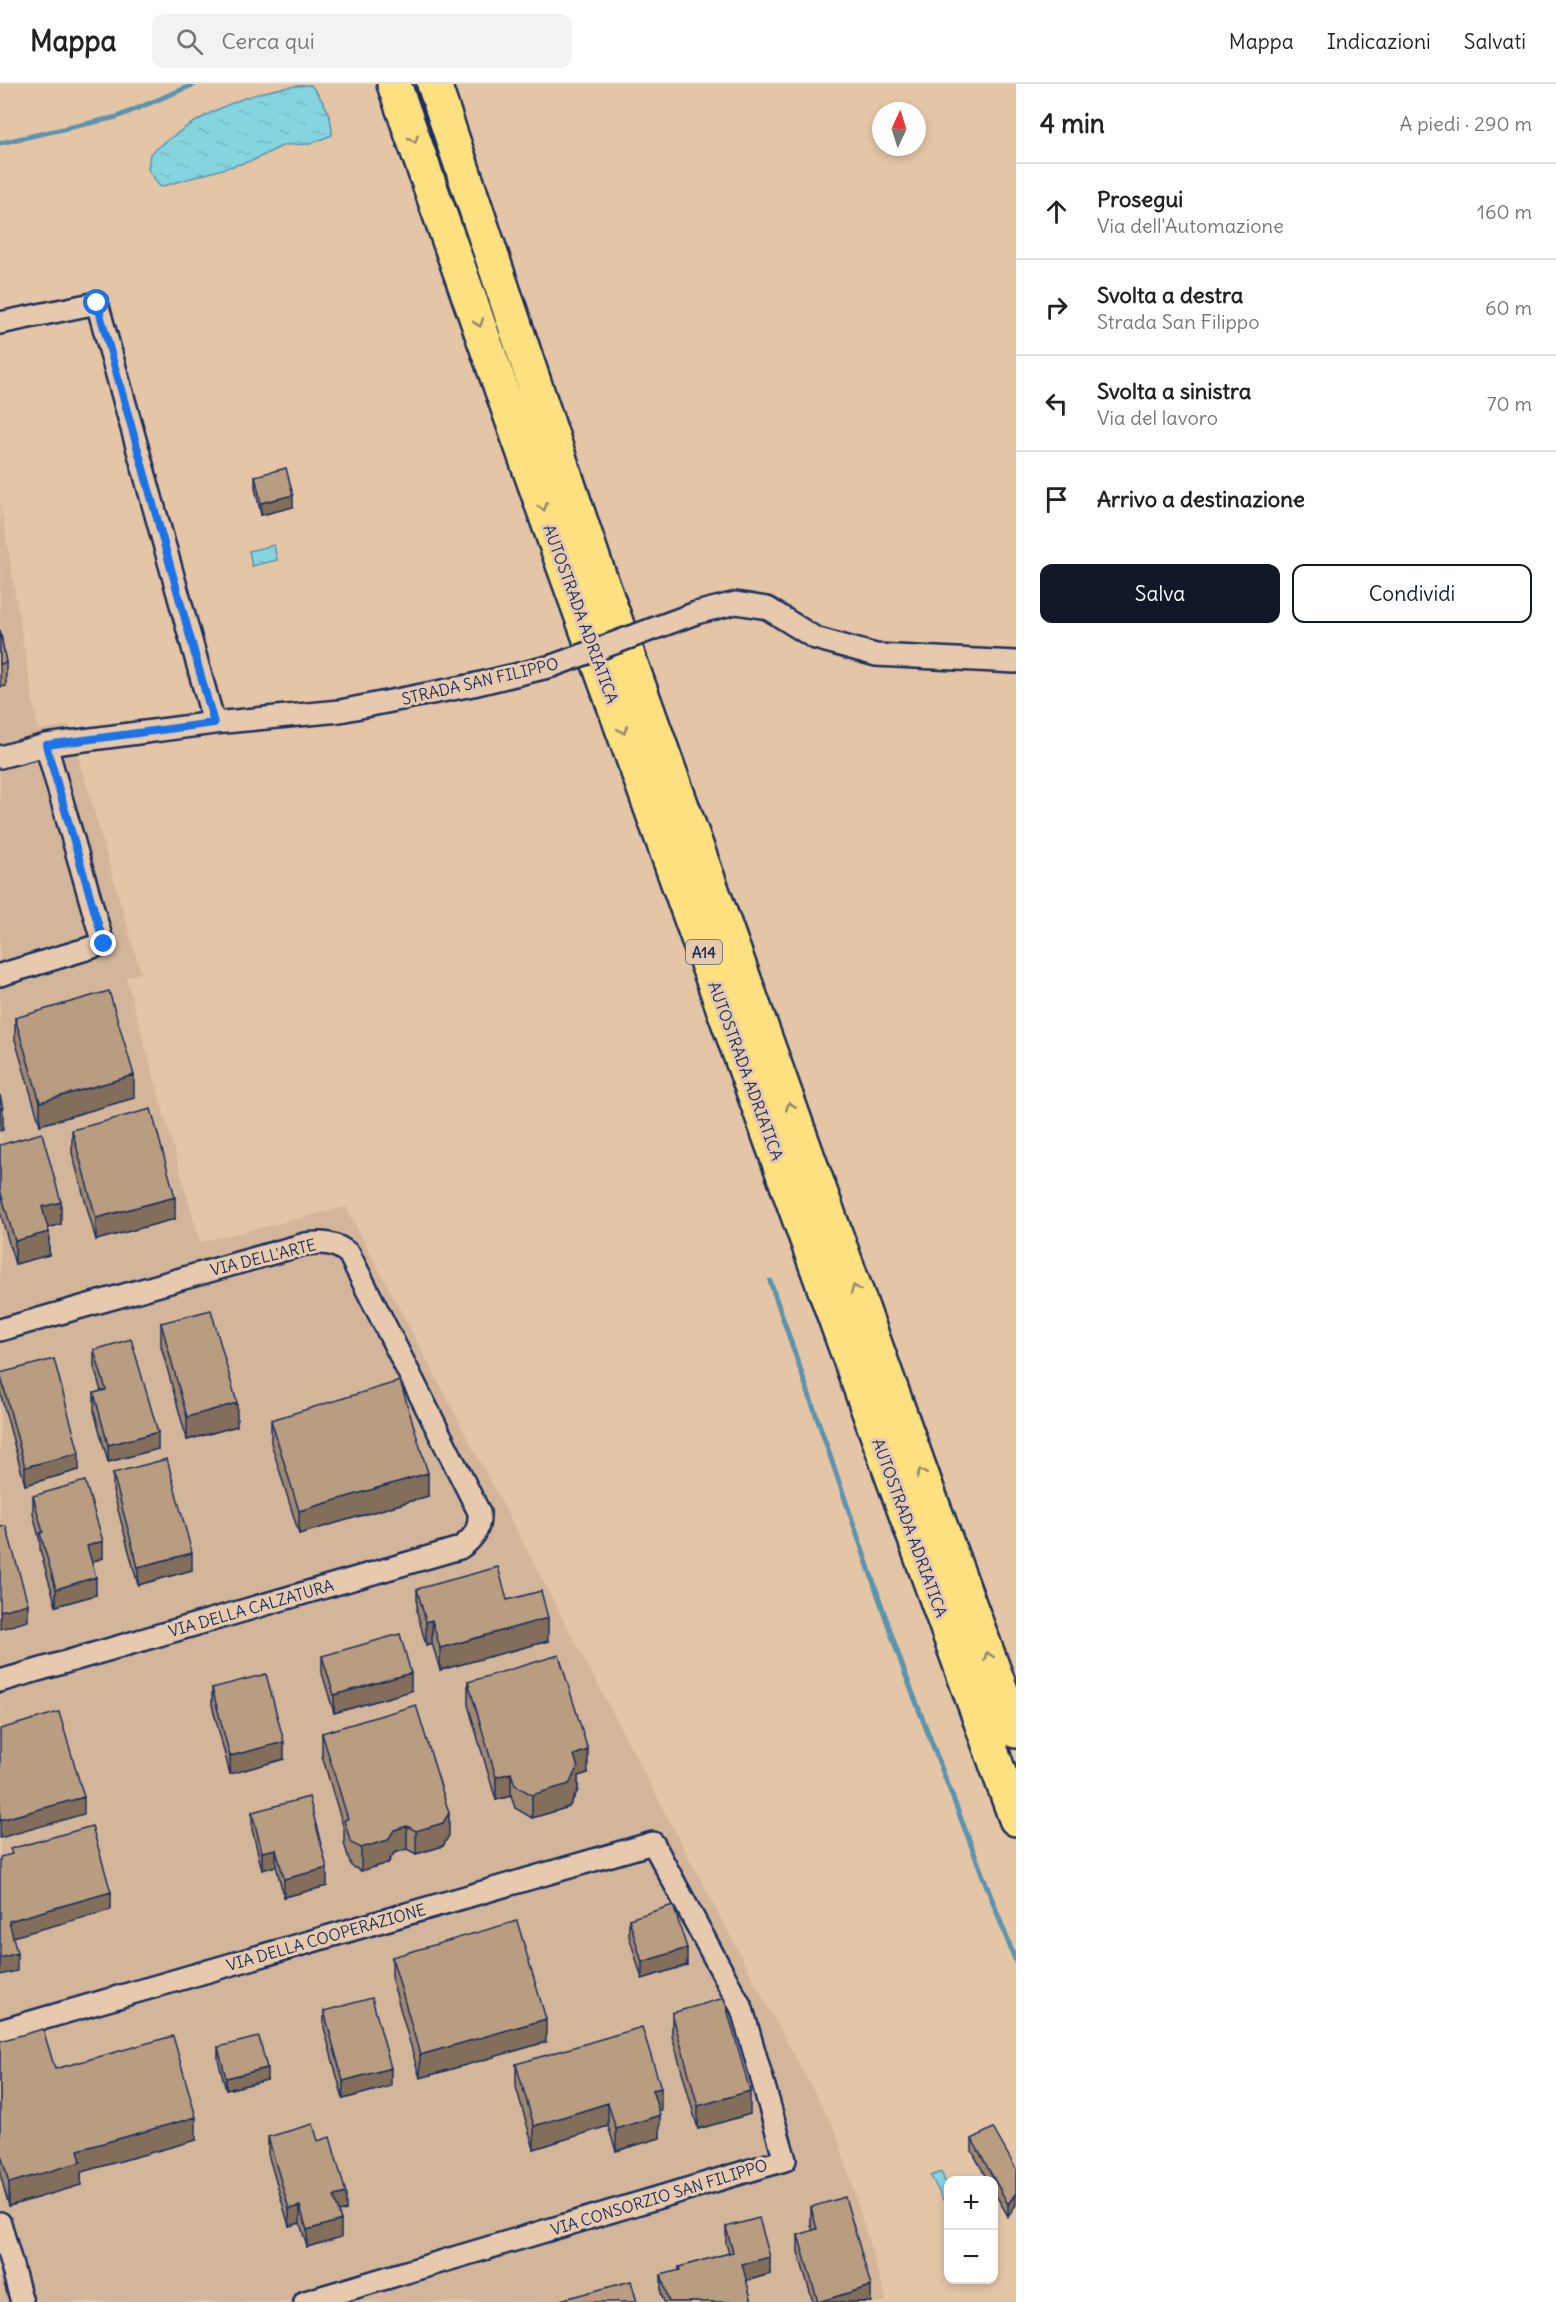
<!DOCTYPE html>
<html lang="it">
<head>
<meta charset="utf-8">
<style>
	:root { --surface:#fff; --page:#f2f2f2; --text:#222; --muted:#767676; --line:#e0e0e0; --accent:#111827 }
	body { margin:0; font-family:Delius,sans-serif; background:var(--page); color:var(--text) }
	.controls { position:absolute; right:18px; bottom:18px; display:grid; overflow:hidden; border-radius:12px; box-shadow:0 3px 9px #0003 }
	.controls button { width:54px; height:54px; display:grid; place-items:center; padding:0; border:0; border-bottom:2px solid var(--line); background:var(--surface); color:var(--text); font:30px sans-serif }
	.compass { position:absolute; left:872px; top:18px; width:54px; height:54px; border-radius:50%; background:var(--surface); box-shadow:0 3px 9px #0003; rotate:4deg }
	.stop { position:absolute; width:18px; height:18px; margin:-14px; border:4px solid #1a73e8; border-radius:50%; background:#fff }
	.stop.end { background:#1a73e8; border-color:#fff; box-shadow:0 2px 6px #0008 }
	.list { margin:0; padding:0; list-style:none }
	h2 { display:flex; justify-content:space-between; align-items:center; height:78px; margin:0; padding:0 24px; font-size:26px }
	h2 small { font-size:20px; font-weight:400; color:var(--muted) }
	.list li { display:grid; grid-template-columns:39px 1fr auto; gap:18px; align-items:center; box-sizing:border-box; height:96px; padding:0 24px; border-top:2px solid var(--line) }
	.list b { display:block; font-size:22px; white-space:nowrap }
	.list p { margin:0; font-size:20px; white-space:nowrap; color:var(--muted) }
	.list em { font-size:20px; font-style:normal; color:var(--muted) }
	.actions { display:flex; gap:12px; padding:18px 24px }
	.actions a { flex:1; padding:14px 0; border:2px solid var(--accent); border-radius:12px; text-align:center; font-size:21px; color:var(--accent) }
	.actions .main { background:var(--accent); color:#fff }
	.icon { flex:none; width:33px; height:33px; fill:none; stroke:currentColor; stroke-width:2; stroke-linecap:round; stroke-linejoin:round }
	.map { position:relative; flex:none; width:1016px; height:2218px; overflow:hidden }
	header { display:flex; align-items:center; gap:36px; box-sizing:border-box; height:84px; padding:0 30px; background:var(--surface); border-bottom:2px solid var(--line) }
	header strong { font-size:28px }
	nav { display:flex; gap:33px; margin-inline-start:auto; font-size:21px }
	.search { width:420px; height:54px; background:var(--page); display:flex; align-items:center; gap:15px; box-sizing:border-box; padding:0 21px; border-radius:12px; color:var(--muted); font-size:22px }
	main { display:flex }
	aside { flex:1; background:var(--surface) }
	.map>svg:first-child { display:block }
	.built { fill:#d3b69a }
	.water { fill:url(#water-ripples); stroke:#5b93ad; stroke-width:1.5 }
	.lines { fill:none; stroke-linecap:round; stroke-linejoin:round }
	.stream { stroke:#5b93ad; stroke-width:5 }
	.minor-casing { stroke:#1b2f5e; stroke-width:26 }
	.motorway-casing { stroke:#1b2f5e; stroke-width:38 }
	.minor { stroke:#e7caae; stroke-width:21 }
	.motorway { stroke:#fde080; stroke-width:33 }
	.minor-bridge-casing { stroke:#1b2f5e; stroke-width:26; stroke-linecap:butt }
	.minor-bridge { stroke:#e7caae; stroke-width:21 }
	.wall { fill:#9f876f; stroke:#1b2f5e; stroke-width:1.5 }
	.shaded-wall { fill:#826e5a; stroke:#1b2f5e; stroke-width:1.5 }
	.building { fill:#b99d81; stroke:#1b2f5e; stroke-width:1.5 }
	.oneway { stroke:#8c886f }
	.route { stroke:#1a73e8; stroke-width:8 }
	.labels { text-anchor:middle; dominant-baseline:central; stroke-width:6; stroke-linejoin:round; paint-order:stroke }
	.shield { fill:#e7caae; stroke:#585e76; stroke-width:1.5 }
	.shield-label { font-size:15px; font-weight:bold; fill:#1b2f5e }
	.street-label { font-size:16px; fill:#1b2f5e; stroke:#e7caae }
</style>
</head>
<body>
<header>
<strong>Mappa</strong>
<div class="search"><svg class="icon" aria-label="search" viewBox="0 0 24 24"><circle cx="10" cy="10" r="6"/><path d="M15 15l6 6"/></svg>Cerca qui</div>
<nav><a>Mappa</a><a>Indicazioni</a><a>Salvati</a></nav>
</header>
<main>
<div class="map">
<svg width="1016" height="2218" viewBox="0 0 1016 2218">
	<defs>
		<pattern id="water-ripples" width="26" height="14" patternUnits="userSpaceOnUse" patternTransform="scale(1.5)"><rect width="26" height="14" fill="#85d5e1"/><path d="M2 4q2-2 4 0t4 0M15 11q2-2 4 0t4 0" fill="none" stroke="#72b7c3"/></pattern>
	</defs>
	<rect width="100%" height="100%" fill="#e4c5a6"/>
	<filter id="ink" filterUnits="userSpaceOnUse"><feTurbulence type="fractalNoise" baseFrequency=".0167" numOctaves="2"/><feDisplacementMap in="SourceGraphic" scale="12" xChannelSelector="R" yChannelSelector="G"/><feConvolveMatrix kernelMatrix="1 2 1 2 8 2 1 2 1" color-interpolation-filters="sRGB"/></filter>
	<g filter="url(#ink)">
		<path class="built" d="M0,416l38,230 31,-5 72,248 -15,4 74,265 146,-35 418,793 72,132 51,170h-887z"/>
		<path class="water" d="M311,1c13,17 21,29 21,50l-22,9 -26,1 -30,15 -94,27 -12,-18 2,-15c45,-38 101,-67 161,-69z
			M274,461l3,15 -25,6 -3,-15z
			M941,2088l7,16v9l-5,3 -12,-24z"/>
		<g class="lines">
			<path class="stream" d="M0,59l117,-26 78,-33
				M770,1197l133,387 113,294"/>
			<defs>
				<path id="minor" d="M0,239l97,-20 117,420
					M696,529l40,-10 31,5 48,30 61,17 140,7
					M0,673l46,-12 168,-22 126,-12 133,-26 79,-19
					M0,891l103,-31 -57,-199
					M0,1246l305,-86c18,-2 30,-2 44,10l130,258c1,18 -5,26 -19,36l-460,133
					M0,1947l653,-188 89,166 43,151 -480,142
					M0,2139l22,79"/>
				<path id="motorway" d="M394,0l171,486 451,1249
					M434,0l160,477 338,942 84,228"/>
			</defs>
			<use href="#minor" class="minor-casing"/>
			<use href="#motorway" class="motorway-casing"/>
			<use href="#minor" class="minor"/>
			<use href="#motorway" class="motorway"/>
			<defs>
				<path id="minor-bridge" d="M552,582l144,-53"/>
			</defs>
			<use href="#minor-bridge" class="minor-bridge-casing"/>
			<use href="#minor-bridge" class="minor-bridge"/>
		</g>
		<path class="wall" d="M255,392l38,31 -32,8 -6,-27z
			M0,546l6,33v23l-6,1z
			M15,934l119,80 -94,27 -25,-85z
			M72,1046l103,89 -79,21 -24,-87z
			M0,1061l61,79 -13,4 1,27 -34,9 -15,-52z
			M161,1239l76,103 -50,14 -26,-94z
			M94,1266l64,99 -50,13 -14,-51v-18l7,-2 -7,-24z
			M0,1289l79,97 -54,15 -25,-93z
			M271,1336l157,76 -129,38 -28,-91z
			M113,1389l79,97 -54,15 -25,-94z
			M33,1412l70,62 -11,4 4,33 -40,11 -16,-56v-8l-7,-29z
			M417,1505l90,11 41,41 -108,29 -8,-27 -6,2 -9,-33z
			M322,1572l89,35 -77,22 -12,-40z
			M468,1598l120,91 -10,3v14l-9,17 -37,11 -17,-10 -4,-12 -15,4 -28,-95z
			M212,1604l72,71 -54,15 -18,-69z
			M322,1649l127,102 -6,11 -27,8 -9,-5 -13,4 -6,10 -27,8 -10,-5 -7,-23v-14l-22,-73z
			M252,1728l75,74 -43,11 -8,-31 -14,4 -10,-41z
			M629,1835l58,46 -45,14 -13,-43z
			M392,1873l154,85 -126,36 -28,-98z
			M324,1927l67,75 -48,13 -19,-71z
			M672,1929l78,101 -52,15 -26,-93z
			M0,1957l55,28 141,71 -115,32v13l-72,21 -9,-32z
			M218,1963l49,33 -41,10 -8,-31z
			M516,1980l145,46 -3,1 2,27 -44,13 -8,-25 -74,23 -18,-62z
			M268,2053l50,4 28,69 -8,2 3,25 -34,10 -7,-24 -11,3 -21,-72z
			M972,2055l44,30 -8,47 -15,-26v-9h-5l-16,-30z
			M811,2123l60,95h-58l-15,-50v-17l15,-4 -2,-7z
			M726,2143l44,47 -24,7 6,21h-88l-3,-9v-18l18,-4v-4l50,-14 -3,-9z"/>
		<path class="shaded-wall" d="M293,411v12l-32,8v-12z
			M134,991v23l-94,27v-23z
			M0,1024h3v22l-3,1z
			M175,1113v22l-79,21v-22z
			M61,1118v22l-19,6v-23z
			M49,1148v23l-34,9v-23z
			M237,1319v23l-50,14v-23z
			M158,1348v17l-50,13v-17z
			M79,1369v17l-54,15v-18z
			M428,1389v23l-129,38v-23z
			M103,1457v17l-16,5v-17z
			M192,1469v17l-54,15v-18z
			M96,1493v18l-40,11v-17z
			M28,1520v17l-28,8v-18z
			M548,1534v23l-108,29v-22z
			M432,1536v23l-6,2v-23z
			M411,1589v18l-77,22v-18z
			M284,1658v17l-54,15v-18z
			M588,1666v23l-10,3v14l-9,17 -37,11v-23l42,-40z
			M511,1689v23l-15,4v-23z
			M84,1713v17l-84,24v-18z
			M449,1729v22l-6,11 -27,8v-23z
			M407,1742v23l-13,4 -6,10 -27,8v-23l33,-18z
			M276,1765v17l-14,4v-18z
			M327,1784v18l-43,11v-18z
			M111,1808v18l-102,28v-17z
			M687,1864v17l-45,14v-17z
			M17,1869v18l-17,4v-17z
			M546,1935v23l-126,36v-23z
			M267,1984v12l-41,10v-12z
			M391,1984v18l-48,13v-18z
			M661,2004v22l-9,3v-23z
			M750,2007v23l-52,15v-23z
			M608,2019v23l-74,23v-23z
			M660,2031v23l-44,13v-22z
			M196,2033v23l-115,32v13l-72,21v-23l69,-33z
			M346,2109v17l-12,4v-18z
			M1016,2109v12l-8,11v-12z
			M300,2122v17l-11,3v-17z
			M341,2136v17l-34,10v-17z
			M770,2173v17l-28,8v-18z
			M871,2202v16h-53z"/>
		<path class="building" d="M286,384l7,27 -32,8 -6,-27z
			M0,546l6,33 -6,1z
			M109,907l25,84 -94,27 -25,-84z
			M0,1011l3,13h-3z
			M151,1025l24,88 -79,21 -24,-88z
			M42,1049l19,69 -19,5 7,25 -34,9 -15,-51v-45z
			M211,1226l26,93 -50,14 -26,-94z
			M131,1255l27,93 -50,13 -14,-52 12,-3 -12,-40z
			M54,1275l25,94 -54,14 -25,-94z
			M400,1297l28,92 -129,38 -28,-91z
			M167,1375l25,94 -54,14 -25,-94z
			M85,1397l18,60 -16,5 9,31 -40,12 -16,-56 3,-1 -10,-36z
			M6,1442l22,78 -28,7v-84z
			M498,1483l9,33 34,-9 7,27 -108,30 -8,-28 -6,2 -9,-33z
			M400,1550l11,39 -77,22 -12,-39z
			M559,1571l29,95 -14,5 4,13 -9,16 -37,11 -17,-10 -4,-12 -15,4 -28,-95z
			M266,1590l18,68 -54,14 -18,-68z
			M416,1621l33,108 -6,10 -27,8 -9,-5 -13,4 -6,10 -27,8 -10,-5 -7,-23 4,-1 -26,-86z
			M59,1628l25,85 -84,23v-91z
			M309,1713l18,71 -43,11 -8,-30 -14,3 -10,-40z
			M92,1742l19,66 -102,29 8,32 -17,5v-101l12,-3 -2,-5z
			M673,1821l14,43 -45,14 -13,-43z
			M517,1837l29,98 -126,36 -28,-98z
			M372,1914l19,70 -48,13 -19,-70z
			M724,1914l26,93 -52,15 -26,-93z
			M642,1943l19,61 -9,2 8,25 -44,14 -8,-26 -74,23 -18,-62z
			M43,1945l12,40 118,-33 23,81 -118,33 3,12 -72,21 -9,-32v-110z
			M259,1953l8,31 -41,10 -8,-31z
			M313,2040l5,17 12,-4 16,56 -12,3 7,24 -34,10 -7,-24 -11,3 -21,-72z
			M993,2044l23,41v24l-8,11 -36,-65z
			M845,2113l26,89 -53,16 -20,-67 19,-6 -6,-22z
			M759,2134l11,39 -28,7 10,38h-83l-8,-27 19,-5 -1,-3 54,-15 -7,-25z
			M631,2197l6,21h-84z"/>
		<defs><path id="oneway-chevron" d="M-2-3.5L2.5 0L-2 3.5" fill="none" stroke-width="1.6" stroke-linecap="round" stroke-linejoin="round" transform="scale(1.5)"/></defs>
		<g class="oneway">
			<use href="#oneway-chevron" transform="translate(414 55) rotate(71)"/>
			<use href="#oneway-chevron" transform="translate(479 239) rotate(71)"/>
			<use href="#oneway-chevron" transform="translate(543 423) rotate(71)"/>
			<use href="#oneway-chevron" transform="translate(623 646) rotate(70)"/>
			<use href="#oneway-chevron" transform="translate(790 1022) rotate(-110)"/>
			<use href="#oneway-chevron" transform="translate(855 1205) rotate(-110)"/>
			<use href="#oneway-chevron" transform="translate(921 1389) rotate(-110)"/>
			<use href="#oneway-chevron" transform="translate(988 1572) rotate(-110)"/>
		</g>
	</g>
	<g class="lines" filter="url(#ink)">
		<path class="route" d="M97,219l117,420 -168,22 58,199"/>
	</g>
	<g class="labels">
		<rect class="shield" x="686" y="856" width="36" height="24" rx="4.5"/>
		<g class="shield-label">
			<text x="704" y="868">A14</text>
		</g>
		<g class="street-label">
			<text transform="translate(581 530) rotate(70)">AUTOSTRADA ADRIATICA</text>
			<text transform="translate(480 597) rotate(-13)">STRADA SAN FILIPPO</text>
			<text transform="translate(746 987) rotate(70)">AUTOSTRADA ADRIATICA</text>
			<text transform="translate(263 1173) rotate(-14)">VIA DELL'ARTE</text>
			<text transform="translate(910 1444) rotate(70)">AUTOSTRADA ADRIATICA</text>
			<text transform="translate(251 1524) rotate(-16)">VIA DELLA CALZATURA</text>
			<text transform="translate(326 1853) rotate(-16)">VIA DELLA COOPERAZIONE</text>
			<text transform="translate(659 2113) rotate(-17)">VIA CONSORZIO SAN FILIPPO</text>
		</g>
	</g>
</svg>
<div class="controls">
<button>+</button>
<button>−</button>
</div>
<svg class="compass" viewBox="-18 -18 36 36"><path d="M0-13l5 13h-10z" fill="#e53935"/><path d="M0 13l5-13h-10z" fill="#767676"/></svg>
<div class="stop" style="left:97px;top:219px"></div>
<div class="stop end" style="left:104px;top:860px"></div>
</div>
<aside>
<h2>4 min<small>A piedi · 290 m</small></h2>
<ul class="list">
<li><svg class="icon" aria-label="ahead" viewBox="0 0 24 24"><path d="M12 20V5M6 11l6-6 6 6"/></svg><div><b>Prosegui</b><p>Via dell'Automazione</p></div><em>160 m</em></li>
<li><svg class="icon" aria-label="right" viewBox="0 0 24 24"><path d="M7 20v-9h11M14 6l5 5-5 5"/></svg><div><b>Svolta a destra</b><p>Strada San Filippo</p></div><em>60 m</em></li>
<li><svg class="icon" aria-label="left" viewBox="0 0 24 24"><path d="M17 20v-9H6M10 6l-5 5 5 5"/></svg><div><b>Svolta a sinistra</b><p>Via del lavoro</p></div><em>70 m</em></li>
<li><svg class="icon" aria-label="arrive" viewBox="0 0 24 24"><path d="M6 21V4h12l-3 4 3 4H6"/></svg><div><b>Arrivo a destinazione</b></div></li>
</ul>
<div class="actions"><a class="main">Salva</a><a>Condividi</a></div>
</aside>
</main>
</body>
</html>
